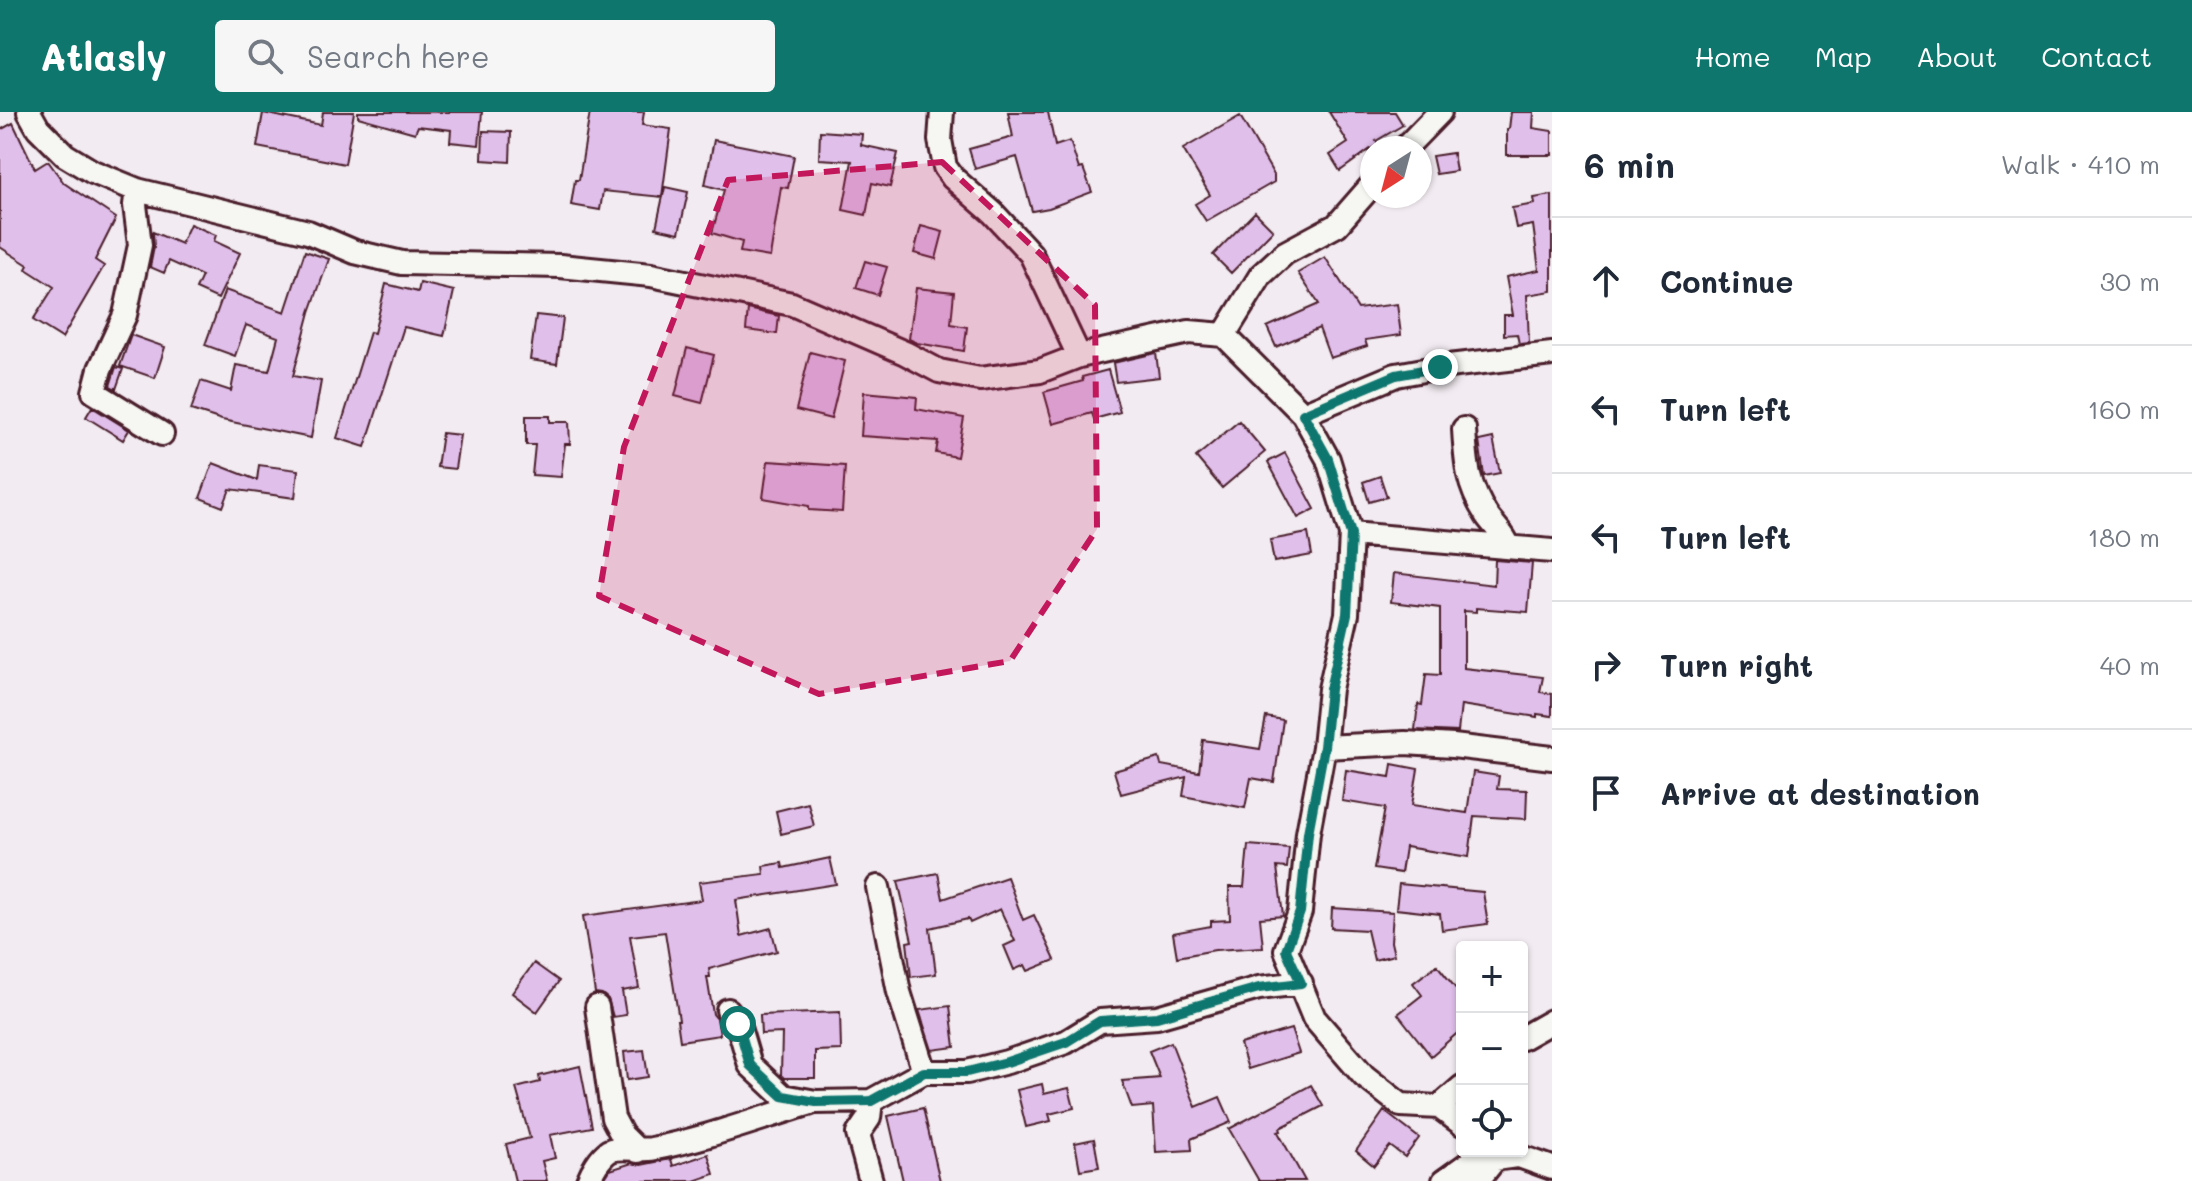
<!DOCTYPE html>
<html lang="en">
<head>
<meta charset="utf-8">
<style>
	:root { --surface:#fff; --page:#f6f6f7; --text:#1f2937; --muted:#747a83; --line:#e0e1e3; --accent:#0f766e }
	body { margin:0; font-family:Mali,sans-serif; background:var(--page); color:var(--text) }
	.controls { position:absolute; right:24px; bottom:24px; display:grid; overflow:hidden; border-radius:8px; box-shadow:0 2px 6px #0004 }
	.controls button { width:72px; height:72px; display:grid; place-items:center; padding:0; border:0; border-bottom:2px solid var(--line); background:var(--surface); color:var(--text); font:40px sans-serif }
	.compass { position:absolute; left:1360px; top:24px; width:72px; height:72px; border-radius:50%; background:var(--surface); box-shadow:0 2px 6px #0004; rotate:216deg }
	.stop { position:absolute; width:24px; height:24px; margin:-18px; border:6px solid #0f766e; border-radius:50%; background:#fff }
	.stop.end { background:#0f766e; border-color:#fff; box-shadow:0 2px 8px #0008 }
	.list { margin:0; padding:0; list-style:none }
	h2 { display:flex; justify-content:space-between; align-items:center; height:104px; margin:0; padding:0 32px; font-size:34px }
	h2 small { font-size:26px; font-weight:400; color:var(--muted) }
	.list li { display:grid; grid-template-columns:52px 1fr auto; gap:24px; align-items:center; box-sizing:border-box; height:128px; padding:0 32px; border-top:2px solid var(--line) }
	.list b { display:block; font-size:30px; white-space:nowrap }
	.list em { font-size:26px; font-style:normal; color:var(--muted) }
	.icon { flex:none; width:44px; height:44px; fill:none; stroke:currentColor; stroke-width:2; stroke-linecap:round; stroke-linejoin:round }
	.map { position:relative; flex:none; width:1552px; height:1069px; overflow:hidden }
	header { display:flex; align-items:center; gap:48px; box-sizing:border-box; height:112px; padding:0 40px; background:var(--accent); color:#fff }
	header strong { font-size:38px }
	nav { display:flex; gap:44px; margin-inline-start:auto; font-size:28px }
	.search { width:560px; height:72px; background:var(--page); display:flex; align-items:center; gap:20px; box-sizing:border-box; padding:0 28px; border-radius:8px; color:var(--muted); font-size:30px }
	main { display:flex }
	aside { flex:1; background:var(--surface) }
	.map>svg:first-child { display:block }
	.building { fill:#e0bfeb; stroke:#4a1f2b; stroke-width:2 }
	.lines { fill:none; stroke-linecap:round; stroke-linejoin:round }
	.street-casing { stroke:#4a1f2b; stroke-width:28 }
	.street { stroke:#f6f6f2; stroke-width:22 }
	.route { stroke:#0f766e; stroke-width:10 }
	.marked { fill:#c2185b; fill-opacity:0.2; stroke:#c2185b; stroke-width:6; stroke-dasharray:16 10; stroke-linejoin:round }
</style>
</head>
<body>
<header>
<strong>Atlasly</strong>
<div class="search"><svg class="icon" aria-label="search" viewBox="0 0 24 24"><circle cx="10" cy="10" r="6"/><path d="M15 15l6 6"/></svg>Search here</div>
<nav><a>Home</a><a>Map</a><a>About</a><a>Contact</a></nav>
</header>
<main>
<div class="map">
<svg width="1552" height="1069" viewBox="0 0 1552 1069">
	<rect width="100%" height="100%" fill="#f2ebf1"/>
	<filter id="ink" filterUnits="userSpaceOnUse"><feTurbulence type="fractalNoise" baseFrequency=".0125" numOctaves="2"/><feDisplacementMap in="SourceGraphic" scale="16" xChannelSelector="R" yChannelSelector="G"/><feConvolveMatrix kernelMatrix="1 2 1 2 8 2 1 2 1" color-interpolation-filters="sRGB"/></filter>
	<g filter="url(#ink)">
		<path class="building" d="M323,0h31l-9,52 -88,-17 6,-34 58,12z
			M358,0h124l-3,33 -29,-3 1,-12 -33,-4 -3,7 -57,-16z
			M590,0h54l-2,13 29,4 -9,68 -59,-6 -3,19 -29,-5 4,-25h4z
			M1008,0h40l7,34 15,-5 9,28 4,-1 9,24 -43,16 -17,3 -15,-54 -42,12 -6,-20 44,-12z
			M1329,0h66l8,13 -27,16 3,5 -7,2 -32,23 -10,-16 18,-12z
			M1511,0h23l-1,16 19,3v24h-45v-26h2z
			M1240,4l34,59v7l-68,39 -11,-17 15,-9 -27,-46z
			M13,11l22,46 13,-8 16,22 52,35 -21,42 9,6 -42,72 -29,-18 21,-33 -28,-18 2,-4 -28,-18v-117z
			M483,19l28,1 -1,30 -28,-2z
			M820,19l42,3 -1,11 37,8 -8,34 -18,-4 -6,32 -23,-5 9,-49 -33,-2z
			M714,28l80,16 -6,32 -7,-1 -11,70 -30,-5 2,-10 -30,-9 12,-43 -19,-5z
			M1453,41l3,18 -20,3 -4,-18z
			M665,75l23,5 -9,41 -23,-5z
			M1552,83v96l-25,4 2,48 -10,1 -2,-10 -13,1v-20h9l-7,-38 33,-7 -6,-45 -17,3 -4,-20 23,-4 -1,-6z
			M1255,100l18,18 -42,43 -18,-18z
			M190,112l26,11 -2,6 26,12 -22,46 -22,-10 6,-13 -33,-15 -5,12 -14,-6 4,-20 -1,-15 28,12z
			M921,114l22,6 -7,27 -22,-6z
			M305,139l24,8 -19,53 -17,64 28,5 -10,57 -89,-18 -31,-10 10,-29 30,10 5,-26 33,6 9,-34 -32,-12 -11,31 -30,-11 20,-55 60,22z
			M1325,145l33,52 39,-5 4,31 -36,5 2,6 -37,12 -11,-30 -43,19 -9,-20 52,-23 -21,-31z
			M865,149l22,6 -9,28 -22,-7z
			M420,171l34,8 -10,45 -40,-9 -39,120 -28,-9 33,-106 4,1 12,-49 32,8z
			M916,176l38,4 -3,32 16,3 -3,24 -47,-8 -8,-4z
			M748,197l31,7 -2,18 -31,-4z
			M536,203l27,3 -6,46 -27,-4z
			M131,223l34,12 -10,31 -35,-12z
			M687,236l27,7 -12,48 -27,-7z
			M810,240l35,9 -14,58 -35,-9z
			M1156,241l3,24 -43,5 -3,-19z
			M116,255l7,2 -7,20 -6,-3z
			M1108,258l12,42 -26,7 -2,-6 -39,11 -9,-32 39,-11 -1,-4z
			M864,280l53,5 -1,12 48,9 -7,39 -21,-4 2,-12 -77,-5z
			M92,295l37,23 -6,10 -37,-23z
			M526,304h24v6h19l1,22h-5l-4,33 -29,-2 3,-30h-9z
			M1239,309l26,31 -43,36 -26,-31z
			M442,321l18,2 -5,34 -18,-2z
			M1493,326l7,35 -16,3 -5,-35z
			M1285,341l30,56 -17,9 -30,-56z
			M768,349l77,5 -3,46 -33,-2v-4l-46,-8z
			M213,351l44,17 2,-15 39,5 -3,28 -65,-9 -7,18 -23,-9z
			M1380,364l7,21 -18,5 -6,-20z
			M1308,421l4,22 -38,7 -4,-22z
			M1495,448l37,3 -4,49 -52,-4v4l-12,-1v57l79,9 -3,15 12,2v22l-15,-2v3l-76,-12 -3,27 -43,-2 3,-26 4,1 4,-31 14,1v-67l-49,-6 3,-29 100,12z
			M1266,605l17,3 -9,62 -23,-4 -6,30 -62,-12 3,-19 -65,17 -7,-23 45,-13 2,7 38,7 4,-32 57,9z
			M1392,652l26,5 -6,36 55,8 6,-41 26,4 -2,13 30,1 -1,29 -52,-3 -5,41 -64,-10 -4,26 -27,-4 11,-61 -43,-7 4,-31 44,7z
			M808,691l6,23 -33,8 -5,-23z
			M1248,733l41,3 -2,20 -10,-1 6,49 -23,2 3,29 -48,3 -38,7 -4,-24 38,-7v-5l19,-1 -1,-33h15z
			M830,746l6,26 -100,16 5,36 30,-8 6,23 -68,18 1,8h-3l6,37 4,5 3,16 -40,6 -3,-21h2l-14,-88 -35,4 9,52 -17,3 4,24 -13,2 -5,-18 -6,-5 -7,-1 -12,-77 119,-16 -3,-18 65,-8 -1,-8 19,-3 1,5z
			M938,761l5,26 64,-22 16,43 11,-5 21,45 -27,11 -3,-6 -11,5 -10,-24 11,-5 -15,-32 -30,14 -2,-4 -38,9 6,46 -25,3 -4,-35 5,-1 -14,-60z
			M1399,772l84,8 5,32 -46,6 -2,-16 -44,-5z
			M1332,796l61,4 -2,30 3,13 -20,5 -7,-30 -36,-2z
			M534,851l25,18 -22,31 -25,-19z
			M1437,853l25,31v33l-31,27 -33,-42 24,-19 -9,-12z
			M950,894l5,41 -23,3 -13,-40z
			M840,900l1,38 -26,1v27h-31l-3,-3 1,-42 -21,1 -1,-19z
			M1291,917l8,24 -51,16 -8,-25z
			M1171,930l25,65 24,-10 11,25 -40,17 1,11 -36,2 -3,-46 -21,2 -10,-27 38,-3 -11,-27z
			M644,938l4,27 -21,3 -3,-28z
			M580,954l12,61 -42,8 5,23 -13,3 5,20h-32l-9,-37 24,-6 -14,-50 24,-6 -1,-6z
			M1042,972l2,10 25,-6 5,20 -25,6 2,7 -25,6 -9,-37z
			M1311,973l12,21 -43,22 1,3 -3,1 27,49h-46l-30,-52z
			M923,996l17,73h-37l-15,-65z
			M1384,999l35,27 -14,19 -15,-11 -16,20 -18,-15z
			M1094,1027l5,28 -19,3 -5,-27z
			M708,1042l6,20 -20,7h-91l7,-11 22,-7 9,2 30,-6 2,7z"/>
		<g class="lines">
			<defs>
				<path id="street" d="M29,0l9,16 27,27 28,17 44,18 171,42 47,20 47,11 158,3 91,9 141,29 113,49 34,18 41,8 60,-8 39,-15 110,-24 35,3 79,79 25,45 23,75 -4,80 -17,75 -6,58 -16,86 -8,79 -14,38 28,68 50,58 37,29 38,2 23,17
					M942,0l-2,28 5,27 8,11 40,35 38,41 48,102
					M1405,36l35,-36
					M137,78l-2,15 5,40 -15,70 -25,54 -6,23 68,42
					M1224,223l37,-60 24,-22 52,-28 35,-40
					M1303,302l93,-39 44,-8 112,-13
					M1464,317c2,34 3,56 23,87 8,11 17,18 22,31
					M1351,422l201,17
					M1324,635l81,-4 48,3 99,12
					M878,775l21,105 25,80
					M597,895l16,111 9,17 16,16
					M728,898l10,14 12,41 33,31 33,6 55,-1 53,-29h43l40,-10 59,-20 34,-21 57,-4 102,-29 42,-5
					M1522,926l30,-17
					M1439,995l23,-20
					M1505,1039l47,17
					M588,1069c4,-10 12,-24 21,-30 12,-6 29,0 42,-2 54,-10 107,-30 160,-46
					M871,1069l-13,-47 11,-16 2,-17
					M1444,1069l42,-30
					M1468,1069l15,-7 12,-15 21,-3"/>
			</defs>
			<use href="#street" class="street-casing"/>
			<use href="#street" class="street"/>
		</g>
	</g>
	<g class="lines" filter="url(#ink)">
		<path class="route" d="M738,912l12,41 33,31 33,6 55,-1 53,-29h43l40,-10 59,-20 34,-21 57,-4 102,-29 42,-5 -15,-33 14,-38 8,-79 16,-86 6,-58 17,-75 4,-80 -23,-75 -25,-45 93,-39 44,-8"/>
	</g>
	<path class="marked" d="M942,50l153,143 2,224 -87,132 -191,33 -220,-98 25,-149 104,-267z"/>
</svg>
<div class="controls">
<button>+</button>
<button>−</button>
<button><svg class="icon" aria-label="locate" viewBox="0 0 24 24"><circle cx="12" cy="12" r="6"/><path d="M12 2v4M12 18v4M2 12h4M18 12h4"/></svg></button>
</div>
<svg class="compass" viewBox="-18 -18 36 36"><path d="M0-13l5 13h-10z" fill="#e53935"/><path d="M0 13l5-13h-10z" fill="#747a83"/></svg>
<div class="stop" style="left:738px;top:912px"></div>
<div class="stop end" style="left:1440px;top:255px"></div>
</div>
<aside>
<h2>6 min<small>Walk · 410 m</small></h2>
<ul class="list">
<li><svg class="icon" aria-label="ahead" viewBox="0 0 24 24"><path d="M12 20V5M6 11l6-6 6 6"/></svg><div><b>Continue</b></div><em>30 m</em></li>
<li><svg class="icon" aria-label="left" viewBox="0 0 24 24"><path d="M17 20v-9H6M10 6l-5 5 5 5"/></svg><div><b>Turn left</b></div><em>160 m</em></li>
<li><svg class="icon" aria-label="left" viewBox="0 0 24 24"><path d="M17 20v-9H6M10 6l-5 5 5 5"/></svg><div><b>Turn left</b></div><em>180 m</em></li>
<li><svg class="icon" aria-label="right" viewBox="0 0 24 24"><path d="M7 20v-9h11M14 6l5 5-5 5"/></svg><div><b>Turn right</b></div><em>40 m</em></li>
<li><svg class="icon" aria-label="arrive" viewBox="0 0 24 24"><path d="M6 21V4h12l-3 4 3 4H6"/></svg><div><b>Arrive at destination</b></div></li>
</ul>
</aside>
</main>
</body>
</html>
